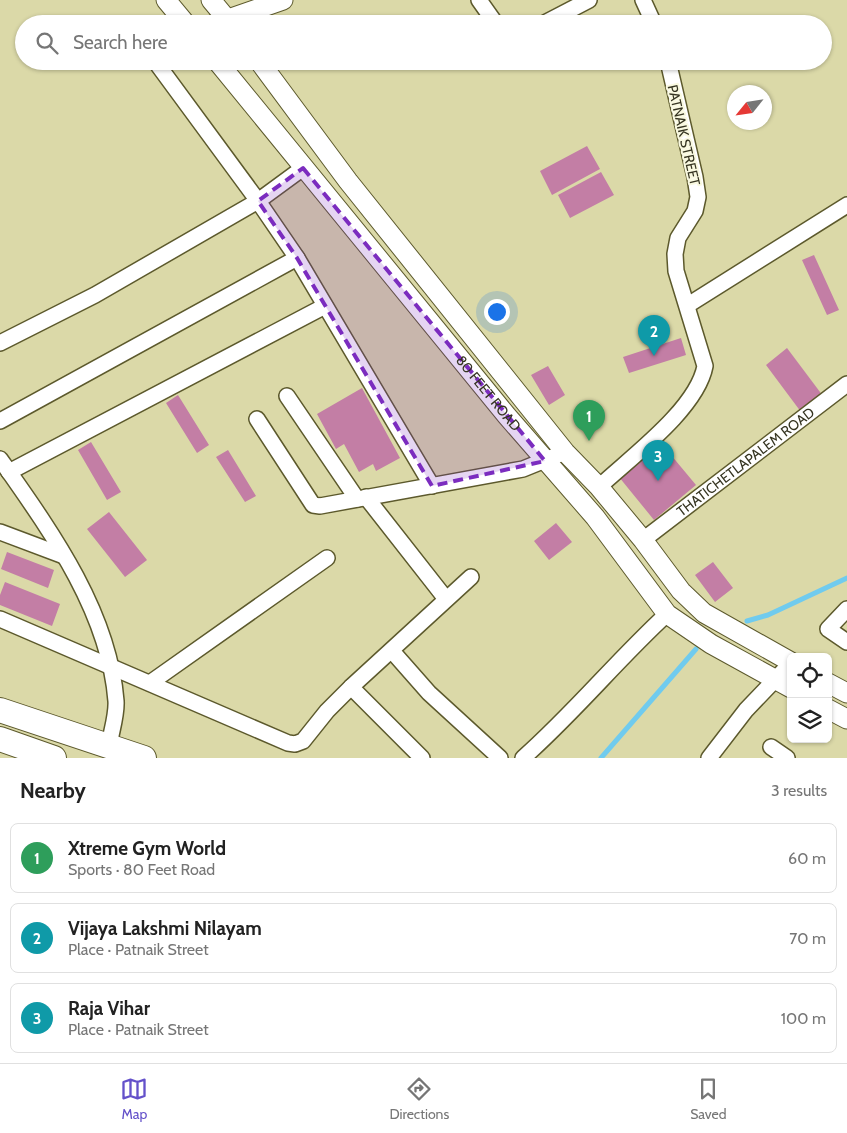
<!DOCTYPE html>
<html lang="en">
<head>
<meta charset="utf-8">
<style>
	:root { --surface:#fff; --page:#f6f6f6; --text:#222; --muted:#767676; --line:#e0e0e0; --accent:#6451ca }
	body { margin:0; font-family:Cabin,sans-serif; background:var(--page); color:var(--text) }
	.controls { position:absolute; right:15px; bottom:15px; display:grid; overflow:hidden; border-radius:8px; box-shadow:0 1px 4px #0004 }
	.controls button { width:45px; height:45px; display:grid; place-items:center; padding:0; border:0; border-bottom:1px solid var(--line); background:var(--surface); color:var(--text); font:25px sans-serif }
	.compass { position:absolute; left:727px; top:85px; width:45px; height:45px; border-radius:50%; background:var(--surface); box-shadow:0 1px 4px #0004; rotate:240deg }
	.you { position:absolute; left:496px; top:311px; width:18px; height:18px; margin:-12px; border:4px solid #fff; border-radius:50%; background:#1a73e8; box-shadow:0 0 0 8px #1a73e833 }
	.badge { display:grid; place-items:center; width:32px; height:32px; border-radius:50%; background:var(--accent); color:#fff; font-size:16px; font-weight:700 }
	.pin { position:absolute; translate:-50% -41px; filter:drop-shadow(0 1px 2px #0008) }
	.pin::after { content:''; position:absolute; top:26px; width:18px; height:15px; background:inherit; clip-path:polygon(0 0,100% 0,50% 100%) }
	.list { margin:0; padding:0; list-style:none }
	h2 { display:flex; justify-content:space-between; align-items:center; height:65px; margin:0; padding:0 20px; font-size:21px }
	h2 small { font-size:16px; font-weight:400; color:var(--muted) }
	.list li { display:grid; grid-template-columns:32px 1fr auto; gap:15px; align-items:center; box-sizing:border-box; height:70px; margin:0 10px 10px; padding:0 10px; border:1px solid var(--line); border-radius:8px }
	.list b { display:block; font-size:19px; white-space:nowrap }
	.list p { margin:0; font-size:16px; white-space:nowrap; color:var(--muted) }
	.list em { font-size:16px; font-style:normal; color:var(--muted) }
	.icon { flex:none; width:28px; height:28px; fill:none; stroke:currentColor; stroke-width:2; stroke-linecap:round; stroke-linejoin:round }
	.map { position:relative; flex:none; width:847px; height:758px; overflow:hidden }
	.search { position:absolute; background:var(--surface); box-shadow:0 1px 4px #0004; left:15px; right:15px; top:15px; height:55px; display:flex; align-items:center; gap:12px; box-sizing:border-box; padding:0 18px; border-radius:28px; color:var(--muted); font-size:19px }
	.sheet { height:305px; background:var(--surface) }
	nav { display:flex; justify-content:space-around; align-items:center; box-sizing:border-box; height:70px; border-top:1px solid var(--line); background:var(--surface); font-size:14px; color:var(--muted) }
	nav a { display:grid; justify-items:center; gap:2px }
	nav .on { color:var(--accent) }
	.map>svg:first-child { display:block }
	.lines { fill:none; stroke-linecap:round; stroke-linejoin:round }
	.stream { stroke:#70cbee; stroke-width:5 }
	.building { fill:#c37ea5 }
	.minor-casing { stroke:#5c592c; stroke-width:18 }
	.tertiary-casing { stroke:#5c592c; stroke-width:21 }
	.primary-casing { stroke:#5c592c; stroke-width:26 }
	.minor { stroke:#fff; stroke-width:15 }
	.tertiary { stroke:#fff; stroke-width:19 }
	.primary { stroke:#fff; stroke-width:24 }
	.marked { fill:#7b2cbf; fill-opacity:0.2; stroke:#7b2cbf; stroke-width:4; stroke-dasharray:10 6; stroke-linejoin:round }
	.labels { text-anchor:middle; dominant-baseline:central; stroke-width:4; stroke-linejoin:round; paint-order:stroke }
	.street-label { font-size:14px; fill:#353421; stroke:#f9f9e0 }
</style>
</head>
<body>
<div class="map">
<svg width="847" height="758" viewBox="0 0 847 758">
	<rect width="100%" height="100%" fill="#dbd9a8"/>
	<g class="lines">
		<path class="stream" d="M747,621l21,-6 79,-37
			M601,758l95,-109"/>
	</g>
	<path class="building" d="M587,146l13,23 -48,26 -12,-24z
		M601,172l13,23 -44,23 -12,-23z
		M814,255l25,55 -12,5 -25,-55z
		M681,338l5,17 -57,18 -6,-16z
		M787,348l39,52 -22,16 -38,-51z
		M548,366l17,29 -16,10 -18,-30z
		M362,388l38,70 -24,13 -3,-7 -14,8 -15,-28 -8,5 -19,-35z
		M178,395l31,50 -12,8 -31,-50z
		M91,442l30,50 -14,8 -29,-50z
		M661,443l35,42 -42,35 -35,-43z
		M228,450l28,46 -11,6 -29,-45z
		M109,512l38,48 -22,17 -38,-48z
		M556,523l16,19 -23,18 -15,-19z
		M7,552l47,18 -6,18 -47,-19z
		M713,562l20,26 -18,14 -20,-27z
		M5,582l55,22 -8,22 -52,-21v-10z"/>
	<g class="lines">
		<defs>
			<g id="minor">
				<path d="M479,0l17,24"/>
				<path d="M643,0l11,24"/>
				<path d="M543,24l46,-24"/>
				<path d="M155,61l103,140 39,57 135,228"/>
				<path d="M688,305l159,-100"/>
				<path d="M0,343l95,-48 163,-94 45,-33"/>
				<path d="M287,396l70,103"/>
				<path d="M257,419l56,86 7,1 203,-37 42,-17"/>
				<path d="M0,421l297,-163"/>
				<path d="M0,459c50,71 109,152 116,242 1,14 -5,31 -7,45"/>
				<path d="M9,472l316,-166"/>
				<path d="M599,487c32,-30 98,-78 106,-121l-29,-95 -1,-17 3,-16 17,-27 3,-14 -3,-20 -27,-116"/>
				<path d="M366,497l80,102"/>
				<path d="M0,532l64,24"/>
				<path id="s1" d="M643,540l204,-156"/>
				<path d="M847,609l-19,20 19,13"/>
				<path d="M0,619l288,124 7,1 8,-3 24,-30 24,-24 120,-110"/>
				<path d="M392,651l37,42 71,65"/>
				<path d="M150,683l177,-125"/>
				<path d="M351,687l71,71"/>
				<path d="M771,747l16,11"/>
				<path d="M523,758c51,-45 94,-98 144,-144"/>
				<path d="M709,758l37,-48 45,-47"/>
			</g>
			<g id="tertiary">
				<path d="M166,0l20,24"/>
				<path d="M211,0l20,24"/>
				<path d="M214,24l69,-24"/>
				<path id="s2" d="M217,61l290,355 88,101 72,97 44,30 80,44"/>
				<path d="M259,61l89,120 217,271 34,35 44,53 38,51 23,22 87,49"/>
				<path d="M828,683l19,10"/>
				<path d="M828,709l19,10"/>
			</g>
			<path id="primary" d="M0,710l144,48
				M0,739l54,19"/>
		</defs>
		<use href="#minor" class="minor-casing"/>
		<use href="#tertiary" class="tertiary-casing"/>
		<use href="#primary" class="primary-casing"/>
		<use href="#minor" class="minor"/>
		<use href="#tertiary" class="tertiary"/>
		<use href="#primary" class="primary"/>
	</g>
	<path class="marked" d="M303,168l242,293 -113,25 -135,-228 -39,-57z"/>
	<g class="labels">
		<g class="street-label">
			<text transform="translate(684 135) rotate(77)">PATNAIK STREET</text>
			<text stroke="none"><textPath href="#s2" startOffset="429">80 FEET ROAD</textPath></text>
			<text stroke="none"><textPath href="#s1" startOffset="129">THATICHETLAPALEM ROAD</textPath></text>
		</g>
	</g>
</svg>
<div class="controls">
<button><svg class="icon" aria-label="locate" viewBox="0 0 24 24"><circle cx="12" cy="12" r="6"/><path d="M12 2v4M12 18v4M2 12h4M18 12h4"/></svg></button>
<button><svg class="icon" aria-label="layers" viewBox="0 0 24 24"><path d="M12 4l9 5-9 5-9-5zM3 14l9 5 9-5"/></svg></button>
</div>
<svg class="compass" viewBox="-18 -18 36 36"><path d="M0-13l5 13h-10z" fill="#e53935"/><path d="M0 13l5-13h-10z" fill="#767676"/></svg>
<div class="you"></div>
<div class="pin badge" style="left:589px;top:441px;background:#2e9e5b">1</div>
<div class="pin badge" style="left:654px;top:356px;background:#0f9aa8">2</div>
<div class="pin badge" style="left:658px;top:481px;background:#0f9aa8">3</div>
<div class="search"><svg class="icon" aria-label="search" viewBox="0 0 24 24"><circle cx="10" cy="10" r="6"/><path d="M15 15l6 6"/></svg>Search here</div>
</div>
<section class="sheet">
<h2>Nearby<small>3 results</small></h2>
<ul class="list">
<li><span class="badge" style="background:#2e9e5b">1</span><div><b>Xtreme Gym World</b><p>Sports · 80 Feet Road</p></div><em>60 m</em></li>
<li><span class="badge" style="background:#0f9aa8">2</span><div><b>Vijaya Lakshmi Nilayam</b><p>Place · Patnaik Street</p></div><em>70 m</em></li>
<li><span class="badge" style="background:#0f9aa8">3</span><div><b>Raja Vihar</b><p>Place · Patnaik Street</p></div><em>100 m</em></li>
</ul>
</section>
<nav>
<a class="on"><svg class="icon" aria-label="map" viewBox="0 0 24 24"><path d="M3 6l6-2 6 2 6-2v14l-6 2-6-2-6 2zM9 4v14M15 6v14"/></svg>Map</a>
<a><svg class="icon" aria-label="directions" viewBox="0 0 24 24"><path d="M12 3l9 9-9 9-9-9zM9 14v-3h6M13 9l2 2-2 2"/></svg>Directions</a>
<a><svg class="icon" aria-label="saved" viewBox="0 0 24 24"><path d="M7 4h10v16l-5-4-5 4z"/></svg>Saved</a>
</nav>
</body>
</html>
